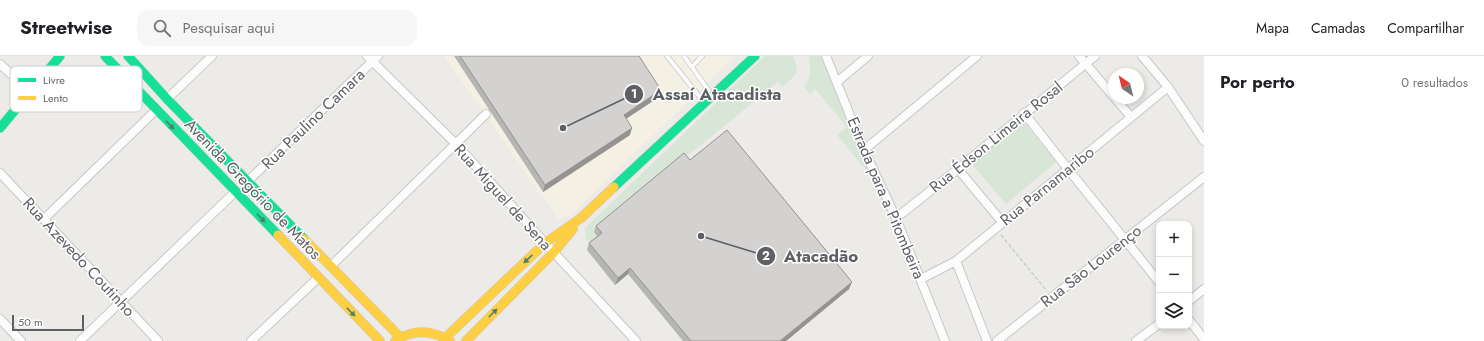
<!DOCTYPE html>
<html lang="pt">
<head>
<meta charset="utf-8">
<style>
	:root { --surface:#fff; --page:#f6f6f6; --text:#202124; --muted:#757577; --line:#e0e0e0 }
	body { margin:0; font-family:Jost,sans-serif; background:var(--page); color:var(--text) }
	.controls { position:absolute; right:12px; bottom:12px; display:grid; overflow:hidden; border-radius:8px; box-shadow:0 2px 6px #0003 }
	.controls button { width:36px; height:36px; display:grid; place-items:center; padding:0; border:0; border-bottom:1px solid var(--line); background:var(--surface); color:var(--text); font:20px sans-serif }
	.compass { position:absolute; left:1108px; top:12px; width:36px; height:36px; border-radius:50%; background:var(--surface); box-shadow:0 2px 6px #0003; rotate:325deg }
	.scale { position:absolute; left:12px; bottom:10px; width:72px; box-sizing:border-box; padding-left:4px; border:2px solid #5e6064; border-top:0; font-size:11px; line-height:14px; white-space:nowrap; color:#5e6064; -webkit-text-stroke:3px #fff; paint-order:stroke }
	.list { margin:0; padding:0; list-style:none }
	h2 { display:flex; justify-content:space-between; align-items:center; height:52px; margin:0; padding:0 16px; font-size:17px }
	h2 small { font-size:13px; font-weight:400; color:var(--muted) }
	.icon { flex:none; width:22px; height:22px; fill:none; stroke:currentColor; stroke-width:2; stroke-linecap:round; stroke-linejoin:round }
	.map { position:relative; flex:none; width:1204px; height:285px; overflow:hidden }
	header { display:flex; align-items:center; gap:24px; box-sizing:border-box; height:56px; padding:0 20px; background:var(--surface); border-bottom:1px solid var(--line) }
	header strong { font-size:19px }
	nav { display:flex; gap:22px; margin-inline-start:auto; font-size:14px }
	.search { width:280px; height:36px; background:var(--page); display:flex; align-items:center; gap:10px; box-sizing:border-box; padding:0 14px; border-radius:12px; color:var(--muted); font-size:15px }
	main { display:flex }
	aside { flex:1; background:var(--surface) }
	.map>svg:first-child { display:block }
	.commercial { fill:#f4f0e3 }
	.green { fill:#d7e6d6 }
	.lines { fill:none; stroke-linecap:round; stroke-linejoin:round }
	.lane-casing { stroke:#c7c7c7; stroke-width:5.5 }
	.street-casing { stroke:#c7c7c7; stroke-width:10 }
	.fast-casing { stroke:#c9c9c9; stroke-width:10 }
	.slow-casing { stroke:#c9c9c9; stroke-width:10 }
	.path { stroke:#cacdcb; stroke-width:1.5; stroke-dasharray:4 2; stroke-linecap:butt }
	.lane { stroke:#fcfcfc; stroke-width:4 }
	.street { stroke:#fcfcfc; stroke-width:8 }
	.fast { stroke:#16e098; stroke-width:9 }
	.slow { stroke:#ffcf43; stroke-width:9 }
	.wall { fill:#b5b5b3 }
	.shaded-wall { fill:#949392 }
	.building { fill:#d3d2d0; stroke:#949392 }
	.oneway { fill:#4c8071 }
	.labels { text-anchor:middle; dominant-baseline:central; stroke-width:3; stroke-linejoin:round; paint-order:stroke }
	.street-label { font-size:16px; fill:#5e6064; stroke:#fff }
	.key { fill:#fff; stroke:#cfcfd0; stroke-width:1 }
	.key-label { font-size:11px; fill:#5e6064 }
	.leader { fill:none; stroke:#5e6064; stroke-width:1.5 }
	.callout-dot { fill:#5e6064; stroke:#fff; stroke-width:1.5 }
	.mark-label { font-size:12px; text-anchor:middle; font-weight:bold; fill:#fff }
	.callout-label { font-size:17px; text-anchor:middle; font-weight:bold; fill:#5e6064; stroke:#fff; stroke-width:3; stroke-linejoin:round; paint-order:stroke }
</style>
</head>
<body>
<header>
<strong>Streetwise</strong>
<div class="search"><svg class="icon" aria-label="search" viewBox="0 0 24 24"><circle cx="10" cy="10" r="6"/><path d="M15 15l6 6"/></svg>Pesquisar aqui</div>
<nav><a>Mapa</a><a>Camadas</a><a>Compartilhar</a></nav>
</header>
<main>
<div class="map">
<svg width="1204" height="285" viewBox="0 0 1204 285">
	<rect width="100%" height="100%" fill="#ecebe8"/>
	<path class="commercial" d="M444,0h291l-162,157 -14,7z"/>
	<path class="green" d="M765,0h28c8,18 2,19 -11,31l-4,-5 -184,150 5,7 -5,5 -8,-5 -1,-11z
		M809,0h14l50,118 -2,2 -34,-41 10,-8 -32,-38 -5,5 -6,-7c7,-9 7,-20 5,-31z
		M1022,64l34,42 -50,42 -36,-42z"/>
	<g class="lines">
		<defs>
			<path id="lane" d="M667,0l36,45
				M684,0l27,38
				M692,11l10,-11"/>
			<path id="street" d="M367,0l89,88 89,99 91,98
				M826,0l38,94 32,68 49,123
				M1079,0l35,41
				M1142,0l26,31 36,54
				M0,8l30,27
				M837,26l31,-26
				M1115,42l16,19
				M167,43l45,-43
				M1024,57l44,56 91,113
				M864,94l113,-94
				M958,113l44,53
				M0,117l158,168
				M247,126l131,-126
				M896,162l62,-49 137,-113
				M44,163l112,-109
				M956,205l31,80
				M331,210l155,-152
				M921,223l35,-18 212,-174
				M1189,245l15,-12
				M0,263l21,22
				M1189,264l15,19
				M80,285l155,-149
				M251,285l67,-63
				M997,285l207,-164
				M1136,285l23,-17"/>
			<path id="fast" d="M105,0l173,179
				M128,0l39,43 137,140
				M0,72l60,-72
				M614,131l141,-131"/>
			<path id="slow" d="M278,179l102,106
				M304,183l96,98
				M445,282l100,-95 36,-25 33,-31
				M395,285c18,-12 37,-11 55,0
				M466,285l88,-89 19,-23"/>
		</defs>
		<use href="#lane" class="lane-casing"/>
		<use href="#street" class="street-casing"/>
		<use href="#fast" class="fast-casing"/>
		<use href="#slow" class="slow-casing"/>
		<path class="path" d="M1001,179l46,56"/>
		<use href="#lane" class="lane"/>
		<use href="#street" class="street"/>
		<use href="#fast" class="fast"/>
		<use href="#slow" class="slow"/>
	</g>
	<path class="wall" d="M454,0h185l20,41 -33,22 4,16 -87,57z
		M690,104l159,129 -63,52h-103l-55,-67 -13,11 -28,-35 2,-7 8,-7 -3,-4 2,-6z"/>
	<path class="shaded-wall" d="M661,34l-2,7 -38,25 3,-7z
		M632,72l-2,7 -87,57 2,-7z
		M630,212l-2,6 -13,11 3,-7z
		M852,226l-3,7 -63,52h-6z"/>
	<path class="building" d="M460,0h179l22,34 -37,25 8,13 -87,57z
		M727,74l125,152 -72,59h-89l-61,-73 -12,10 -29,-35 13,-10 -6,-7 88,-73 6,7z"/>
	<defs><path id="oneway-solid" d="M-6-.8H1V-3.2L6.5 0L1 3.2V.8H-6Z"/></defs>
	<g class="oneway">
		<use href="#oneway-solid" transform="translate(170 69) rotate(46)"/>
		<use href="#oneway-solid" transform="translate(261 162) rotate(46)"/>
		<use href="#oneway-solid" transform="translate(528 203) rotate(137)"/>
		<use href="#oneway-solid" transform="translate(351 256) rotate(45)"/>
		<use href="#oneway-solid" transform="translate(493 257) rotate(-45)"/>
	</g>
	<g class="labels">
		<g class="street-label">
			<text transform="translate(313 63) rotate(-44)">Rua Paulino Camara</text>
			<text transform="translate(996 81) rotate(-39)">Rua Édson Limeira Rosal</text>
			<text transform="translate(1047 130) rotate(-39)">Rua Parnamaribo</text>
			<text transform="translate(253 133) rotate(46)">Avenida Gregório de Matos</text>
			<text transform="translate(503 141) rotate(48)">Rua Miguel de Sena</text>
			<text transform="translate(886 142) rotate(67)">Estrada para a Pitombeira</text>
			<text transform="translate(79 201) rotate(47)">Rua Azevedo Coutinho</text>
			<text transform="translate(1091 210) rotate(-38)">Rua São Lourenço</text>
		</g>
	</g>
	<rect x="10" y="10" width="132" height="46" rx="6" class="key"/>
	<rect x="18" y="22" width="18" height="4" fill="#16e098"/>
	<rect x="18" y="40" width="18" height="4" fill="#ffcf43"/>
	<g class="key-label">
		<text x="43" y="28">Livre</text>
		<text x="43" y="46">Lento</text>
	</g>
	<path class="leader" d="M563 72L634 38M701 180L766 200"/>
	<g class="callout-dot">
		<circle cx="563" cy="72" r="4"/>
		<circle cx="701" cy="180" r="4"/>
		<circle cx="634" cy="38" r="10"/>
		<circle cx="766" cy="200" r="10"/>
	</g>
	<g class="mark-label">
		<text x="634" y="42">1</text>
		<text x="766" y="204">2</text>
	</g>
	<g class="callout-label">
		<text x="717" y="44">Assaí Atacadista</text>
		<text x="821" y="206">Atacadão</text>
	</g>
</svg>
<div class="controls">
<button>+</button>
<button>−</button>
<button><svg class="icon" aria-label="layers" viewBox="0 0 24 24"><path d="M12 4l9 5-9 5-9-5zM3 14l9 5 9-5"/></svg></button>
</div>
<svg class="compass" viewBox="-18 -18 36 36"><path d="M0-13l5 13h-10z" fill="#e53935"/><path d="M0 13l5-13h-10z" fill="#757577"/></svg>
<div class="scale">50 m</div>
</div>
<aside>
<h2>Por perto<small>0 resultados</small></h2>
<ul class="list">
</ul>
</aside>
</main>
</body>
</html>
